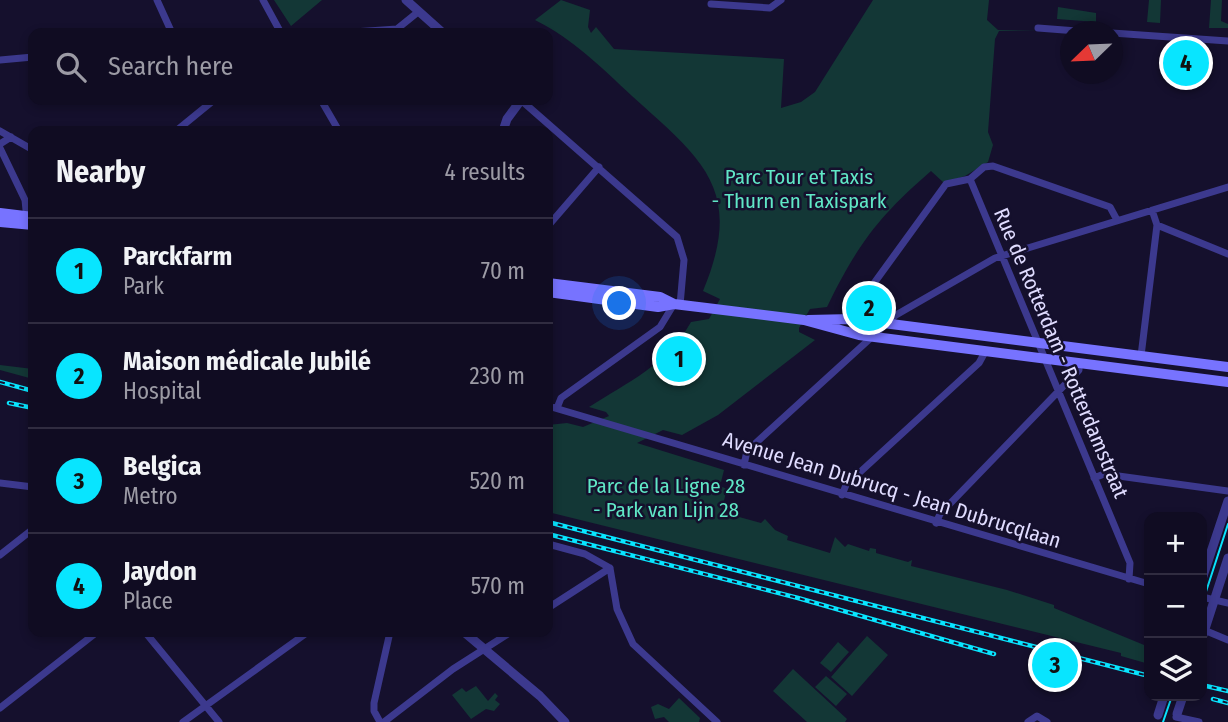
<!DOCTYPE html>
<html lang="en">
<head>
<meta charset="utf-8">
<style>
	:root { --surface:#100c22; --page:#1e1a2f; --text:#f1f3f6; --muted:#9c9ba5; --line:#302c40; --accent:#08e5ff }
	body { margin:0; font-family:"Fira Sans Condensed",sans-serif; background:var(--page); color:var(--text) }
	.controls { position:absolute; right:21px; bottom:21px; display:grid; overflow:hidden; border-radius:14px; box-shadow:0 4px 10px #0003 }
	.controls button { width:63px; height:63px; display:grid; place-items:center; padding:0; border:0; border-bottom:2px solid var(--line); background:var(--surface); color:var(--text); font:35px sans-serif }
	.compass { position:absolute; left:1060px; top:21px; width:63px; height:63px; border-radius:50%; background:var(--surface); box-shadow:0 4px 10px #0003; rotate:247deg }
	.you { position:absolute; left:620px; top:304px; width:24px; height:24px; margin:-18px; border:5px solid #fff; border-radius:50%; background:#1a73e8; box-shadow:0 0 0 10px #1a73e833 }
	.badge { display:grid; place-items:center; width:46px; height:46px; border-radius:50%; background:var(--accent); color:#111; font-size:23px; font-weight:700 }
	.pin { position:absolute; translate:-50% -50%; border:4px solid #fff; box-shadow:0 2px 7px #0006 }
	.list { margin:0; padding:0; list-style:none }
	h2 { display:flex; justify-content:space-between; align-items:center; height:91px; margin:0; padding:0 28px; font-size:30px }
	h2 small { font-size:23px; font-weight:400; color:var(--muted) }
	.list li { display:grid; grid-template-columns:46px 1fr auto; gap:21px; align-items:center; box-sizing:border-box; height:105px; padding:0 28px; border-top:2px solid var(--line) }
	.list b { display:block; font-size:26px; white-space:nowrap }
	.list p { margin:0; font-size:23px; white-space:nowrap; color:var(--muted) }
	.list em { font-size:23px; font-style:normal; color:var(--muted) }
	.icon { flex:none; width:38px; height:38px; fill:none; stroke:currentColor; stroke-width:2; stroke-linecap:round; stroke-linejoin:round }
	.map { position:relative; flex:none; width:1228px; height:722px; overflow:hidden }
	.search { position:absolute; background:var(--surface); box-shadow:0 4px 10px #0003; left:28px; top:28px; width:525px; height:77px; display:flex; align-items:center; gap:18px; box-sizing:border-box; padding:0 24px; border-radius:14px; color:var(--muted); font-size:26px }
	.panel { position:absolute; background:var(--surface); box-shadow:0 4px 10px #0003; left:28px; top:126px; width:525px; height:511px; border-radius:14px }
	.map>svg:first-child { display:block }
	.green { fill:#133736 }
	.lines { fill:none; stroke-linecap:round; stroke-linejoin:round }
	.minor { stroke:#3c398e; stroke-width:7 }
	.tertiary { stroke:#3c398e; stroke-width:9 }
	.secondary { stroke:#7773ff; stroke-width:10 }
	.tram { stroke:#08e5ff; stroke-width:2 }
	.rail-casing { stroke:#08e5ff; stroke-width:4.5 }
	.rail { stroke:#15102d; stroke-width:2; stroke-dasharray:5; stroke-linecap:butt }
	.tertiary-bridge { stroke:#3c398e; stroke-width:9 }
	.labels { text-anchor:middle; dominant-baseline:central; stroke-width:5; stroke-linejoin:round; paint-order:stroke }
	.park-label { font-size:21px; fill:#60e7c6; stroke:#15102d }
	.street-label { font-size:21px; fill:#e0dcff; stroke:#15102d }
</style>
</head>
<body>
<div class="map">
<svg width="1228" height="722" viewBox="0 0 1228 722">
	<rect width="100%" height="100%" fill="#15102d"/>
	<path class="green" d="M274,0h48l-31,26z
		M561,0l29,10 -2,17 3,6 5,-6 18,22 170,10 -3,49 20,-6 14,-10 58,-92h116l-2,20 11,10 40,1h-39l-4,8 -7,93 5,13 -5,17 -23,14 -21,7 -13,-12c-52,45 -74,74 -104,136l-17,2 -11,19v4l16,8 -97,75 -36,20 -19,-5 -26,13 87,27 -4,16 7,3 -6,23 40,11 4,-4 10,11 13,6 -1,4 43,13 5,-16 10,10 3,-3 21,7 1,-3 6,1v4l32,9 4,-2 -1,6 96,24 47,15v3l95,39v17l-28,-8v-3l-573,-141v-87l19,-2 16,4 26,-11 -3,-4 -17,-5c39,-25 78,-42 102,-85l18,-3 11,-20 -17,-8c42,-101 0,-131 -71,-195 -31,-29 -59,-57 -97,-76z
		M1149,0h12l-1,23 -13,-1z
		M1211,0h11l-1,21 7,3v4h-19z
		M1058,7l38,6v9l-39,-3z
		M0,365l33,4v10l-33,-9z
		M867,636l21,19 -36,41 -21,-19z
		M838,642l11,10 -18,20 -11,-9z
		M793,669l54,50 -2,3h-38l-34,-31z
		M826,676l21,18 -11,12 -21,-19z
		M476,686l12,15 7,-8 3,3 -3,4 5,4 -6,7 -8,-2 -15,10 -19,-24 10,-7 4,4z
		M679,698l21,20 -1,4h-30l-5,-5 -9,2 -4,-12 7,-3 11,5z"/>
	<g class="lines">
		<path class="minor" d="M157,0l15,33
			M263,0l18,33
			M711,4l59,4 11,-8
			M1038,28l52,4
			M339,33l58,-4 21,-17
			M1112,33l116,8
			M0,60l33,-3
			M321,100l18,31
			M522,101l155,136 7,23 -4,45
			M0,131l33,19
			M176,131l38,-31
			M0,144l11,-7
			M0,148l25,52 2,20
			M970,179l160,384 -1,16
			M970,179l14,-12 9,-1 117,41 7,13
			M1157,225l71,29
			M548,226l51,-59
			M852,319l4,-11 90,-124 24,-5
			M1141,356l16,-131 -5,-15
			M548,406l601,178
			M557,408l4,-10 99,-71 14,-23
			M744,465l3,-14 149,-136 99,-57 233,-71
			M1094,478l10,-4 124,17
			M0,483l33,4
			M842,495l4,-10 133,-122 6,-11
			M936,523l4,-9 139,-144v-7
			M548,544l37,10 25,14 7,41 16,35 84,78
			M0,555l33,-26
			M1202,597l26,6
			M548,608l62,-40
			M1204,630l24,10
			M145,632l74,90
			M0,708l97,-76
			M1176,717l23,5
			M183,722l125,-90
			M380,722l-6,-11v-8l16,-71
			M384,722l69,-53 58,-37
			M1028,722l9,-6 10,6"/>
		<path class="tertiary" d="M406,0l37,33
			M503,131l4,-12 14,-19
			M1202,579l26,-78
			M464,632l76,64 25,26
			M1202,638l26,-80"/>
		<path class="secondary" d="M0,213l33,4
			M0,222l33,3
			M548,283l112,14 14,7
			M548,292l110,15 16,-3 130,16 55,15 369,47
			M808,320l44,-1 376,48"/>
		<path class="tram" d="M1202,604l26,-80
			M1163,722l9,-26"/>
		<defs>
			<path id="rail" d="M0,382l33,9
				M9,403l24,5
				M548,522l601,154
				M548,534l250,64 196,56
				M1202,685l26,6
				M1213,699l15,4"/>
		</defs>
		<use href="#rail" class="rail-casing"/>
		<use href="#rail" class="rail"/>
		<path class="tertiary-bridge" d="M1177,714l6,-18
			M1158,715l6,-19"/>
	</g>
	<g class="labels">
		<g class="park-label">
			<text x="799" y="177">Parc Tour et Taxis<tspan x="799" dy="24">- Thurn en Taxispark</tspan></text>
			<text x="666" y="486">Parc de la Ligne 28<tspan x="666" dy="24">- Park van Lijn 28</tspan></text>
		</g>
		<g class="street-label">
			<text transform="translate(1061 353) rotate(67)">Rue de Rotterdam - Rotterdamstraat</text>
			<text transform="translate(892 490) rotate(17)">Avenue Jean Dubrucq - Jean Dubrucqlaan</text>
		</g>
	</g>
</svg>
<div class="controls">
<button>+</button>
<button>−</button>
<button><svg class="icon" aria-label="layers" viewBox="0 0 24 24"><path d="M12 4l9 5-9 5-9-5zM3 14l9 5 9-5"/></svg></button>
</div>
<svg class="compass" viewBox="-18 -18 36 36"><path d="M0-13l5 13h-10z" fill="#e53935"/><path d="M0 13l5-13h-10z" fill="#9c9ba5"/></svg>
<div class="you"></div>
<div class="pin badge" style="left:679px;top:359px">1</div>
<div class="pin badge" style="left:869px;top:308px">2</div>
<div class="pin badge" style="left:1055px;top:665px">3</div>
<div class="pin badge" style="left:1186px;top:63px">4</div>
<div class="search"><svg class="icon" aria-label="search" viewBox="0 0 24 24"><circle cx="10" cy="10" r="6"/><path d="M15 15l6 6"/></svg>Search here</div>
<section class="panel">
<h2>Nearby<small>4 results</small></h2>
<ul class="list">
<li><span class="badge">1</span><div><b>Parckfarm</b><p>Park</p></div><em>70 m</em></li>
<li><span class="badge">2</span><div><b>Maison médicale Jubilé</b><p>Hospital</p></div><em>230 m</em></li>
<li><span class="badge">3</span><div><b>Belgica</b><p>Metro</p></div><em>520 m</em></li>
<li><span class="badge">4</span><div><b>Jaydon</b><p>Place</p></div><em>570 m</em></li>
</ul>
</section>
</div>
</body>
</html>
